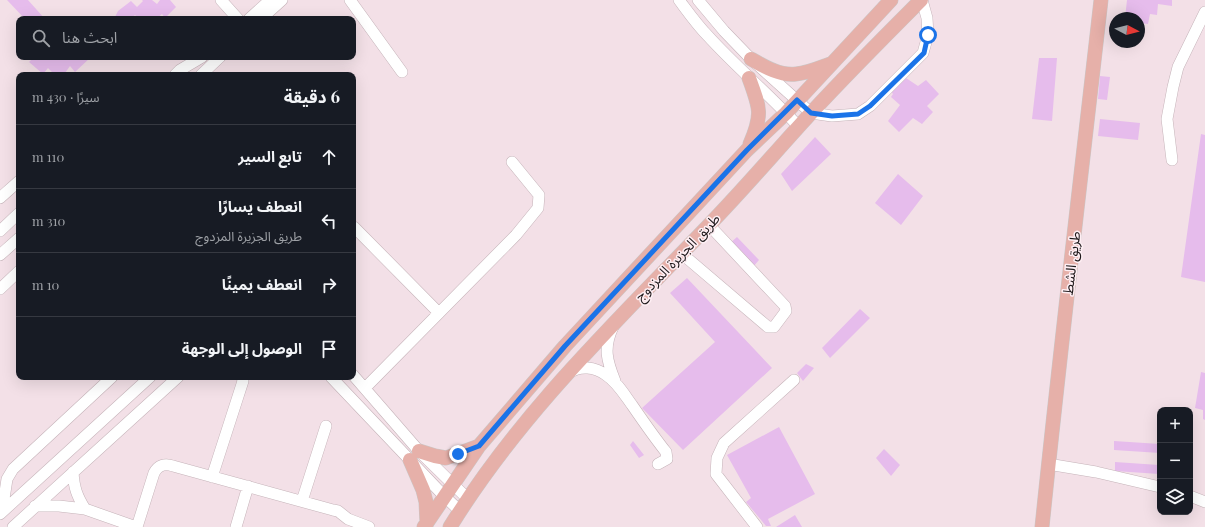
<!DOCTYPE html>
<html lang="ar">
<head>
<meta charset="utf-8">
<style>
	:root { --surface:#171b24; --page:#242831; --text:#f1f3f6; --muted:#9ea1a6; --line:#363941 }
	body { margin:0; font-family:"Playfair Display","Noto Sans Arabic",serif; background:var(--page); color:var(--text); direction:rtl }
	.controls { position:absolute; right:12px; bottom:12px; display:grid; overflow:hidden; border-radius:8px; box-shadow:0 4px 16px #0002 }
	.controls button { width:36px; height:36px; display:grid; place-items:center; padding:0; border:0; border-bottom:1px solid var(--line); background:var(--surface); color:var(--text); font:20px sans-serif }
	.compass { position:absolute; left:1109px; top:12px; width:36px; height:36px; border-radius:50%; background:var(--surface); box-shadow:0 4px 16px #0002; rotate:97deg }
	.stop { position:absolute; width:12px; height:12px; margin:-9px; border:3px solid #1a73e8; border-radius:50%; background:#fff }
	.stop.end { background:#1a73e8; border-color:#fff; box-shadow:0 1px 4px #0008 }
	.list { margin:0; padding:0; list-style:none }
	h2 { display:flex; justify-content:space-between; align-items:center; height:52px; margin:0; padding:0 16px; font-size:17px }
	h2 small { font-size:13px; font-weight:400; color:var(--muted) }
	.list li { display:grid; grid-template-columns:26px 1fr auto; gap:12px; align-items:center; box-sizing:border-box; height:64px; padding:0 16px; border-top:1px solid var(--line) }
	.list b { display:block; font-size:15px; white-space:nowrap }
	.list p { margin:0; font-size:13px; white-space:nowrap; color:var(--muted) }
	.list em { font-size:13px; font-style:normal; color:var(--muted) }
	.icon { flex:none; width:22px; height:22px; fill:none; stroke:currentColor; stroke-width:2; stroke-linecap:round; stroke-linejoin:round }
	.map { position:relative; flex:none; width:1205px; height:527px; overflow:hidden; direction:ltr }
	.search { position:absolute; background:var(--surface); box-shadow:0 4px 16px #0002; left:16px; top:16px; width:340px; height:44px; display:flex; align-items:center; gap:10px; box-sizing:border-box; padding:0 14px; border-radius:8px; color:var(--muted); font-size:15px }
	.panel { position:absolute; background:var(--surface); box-shadow:0 4px 16px #0002; left:16px; top:72px; width:340px; height:308px; border-radius:8px; direction:rtl }
	.map>svg:first-child { display:block }
	.building { fill:#e6bcec }
	.lines { fill:none; stroke-linecap:round; stroke-linejoin:round }
	.minor-casing { stroke:#c5b3b9; stroke-width:12 }
	.major-casing { stroke:#c9c8c8; stroke-width:15 }
	.minor { stroke:#fff; stroke-width:11 }
	.major { stroke:#e6b0a9; stroke-width:14 }
	.route { stroke:#1a73e8; stroke-width:5 }
	.labels { text-anchor:middle; dominant-baseline:central; stroke-width:3; stroke-linejoin:round; paint-order:stroke }
	.street-label { font-size:14px; fill:#1e181a; stroke:#feeff4 }
</style>
</head>
<body>
<div class="map">
<svg width="1205" height="527" viewBox="0 0 1205 527">
	<rect width="100%" height="100%" fill="#f3e0e7"/>
	<path class="building" d="M7,0h21l17,19h-20z
		M142,0h10l5,4 3,-4h10l6,7 -11,11 -3,-4 -6,5h-17l-4,-4 -4,4h-17l4,-8 13,-10 6,6 6,-6z
		M1127,0h45v6l-14,-2 -1,11 -7,-1 -2,10 -9,-1v-5h-14z
		M34,57h10l2,2 1,-2h17l1,1 1,-1h25l-16,15 -5,-6 -5,7 2,2h-12l-7,-7 -5,6 -14,-12z
		M1039,58h18l-5,63 -20,-2z
		M893,75l9,7 4,-4 12,8 8,-6 13,14 -12,12 6,6 -11,12 -9,-6 -14,14 -11,-11 12,-16 -9,-8 2,-3 -8,-10z
		M1100,76l10,1 -3,23 -9,-1z
		M1100,119l40,4 -2,17 -40,-4z
		M1201,134l4,1v147l-24,-5z
		M815,137l16,17 -39,37 -11,-17z
		M898,174l25,22 -22,29 -26,-22z
		M737,237l22,23 -6,7 -24,-23z
		M687,278l85,90 -89,82 -41,-42 73,-66 -45,-49z
		M860,309l10,9 -40,40 -8,-10z
		M806,364l8,4 -11,13 -6,-8z
		M1201,372l4,1v47l-2,-1v-9l-8,-2z
		M779,427l36,67 -47,25 3,7h-5l-20,-24 5,-4 -24,-43z
		M633,441l11,14 -5,3 -9,-13z
		M1114,441l46,3v9l-46,-3z
		M884,449l16,16 -9,11 -15,-18z
		M1115,462l44,3v9l-44,-3z
		M795,515l7,12h-26z"/>
	<g class="lines">
		<defs>
			<path id="minor" d="M221,0l17,19
				M350,0l52,72
				M679,0c9,12 18,25 29,36 29,32 62,59 91,91
				M698,0l26,31 27,28 60,54 21,3 26,-2 12,-8 53,-53 5,-18 -1,-17 -5,-18
				M249,19l21,-19
				M261,19l21,-19
				M175,75l5,-5 22,-13
				M201,75l19,-18
				M1172,160l-5,-41 6,-32 5,-20 27,-55
				M0,198l19,-17
				M354,227l85,86
				M0,231l19,-18
				M681,253l87,74h6l12,-16 -1,-5 -76,-81
				M0,255l19,-17
				M0,289l19,-18
				M613,327c-10,21 -6,34 2,54
				M569,373c11,-8 26,-6 37,2 11,7 18,19 26,30 11,16 22,32 34,47l1,7 -9,5
				M353,375l66,76 49,48
				M331,377l113,119 16,15
				M365,388l151,-153 22,-27 1,-13 -27,-33
				M1048,464l48,8 64,15
				M73,472c1,16 4,24 12,37
				M212,477l31,-96 -1,-4
				M1190,496l15,6
				M302,501l24,-75
				M35,506h24l26,3 51,18
				M2,512l5,-33 6,-10 99,-92
				M0,514l150,-137
				M13,527l165,-150
				M137,527l17,-54c4,-8 11,-10 19,-7l160,44 5,1 10,8 21,8
				M236,527l12,-41
				M757,527l-41,-53 1,-16 7,-15 70,-63"/>
			<path id="major" d="M751,59c14,8 29,17 45,15 12,-1 23,-6 34,-10
				M749,78c11,30 14,36 1,66
				M419,451l16,5 11,2 33,-12
				M410,460l13,30 3,12 1,21
				M424,527l55,-81 86,-100 182,-196 39,-37 105,-113
				M450,527c70,-114 167,-206 259,-302 35,-36 68,-75 103,-113 35,-38 72,-75 109,-112
				M1042,527c18,-176 39,-351 59,-527"/>
		</defs>
		<use href="#minor" class="minor-casing"/>
		<use href="#major" class="major-casing"/>
		<use href="#minor" class="minor"/>
		<use href="#major" class="major"/>
	</g>
	<g class="lines">
		<path class="route" d="M458,454l21,-8 86,-100 182,-196 50,-50 14,13 21,3 26,-2 12,-8 54,-53 4,-18"/>
	</g>
	<g class="labels">
		<g class="street-label">
			<text transform="translate(677 257) rotate(-46)">طريق الجزيرة المزدوج</text>
			<text transform="translate(1071 263) rotate(-83)">طريق الشط</text>
		</g>
	</g>
</svg>
<div class="controls">
<button>+</button>
<button>−</button>
<button><svg class="icon" aria-label="layers" viewBox="0 0 24 24"><path d="M12 4l9 5-9 5-9-5zM3 14l9 5 9-5"/></svg></button>
</div>
<svg class="compass" viewBox="-18 -18 36 36"><path d="M0-13l5 13h-10z" fill="#e53935"/><path d="M0 13l5-13h-10z" fill="#9ea1a6"/></svg>
<div class="stop" style="left:928px;top:35px"></div>
<div class="stop end" style="left:458px;top:454px"></div>
<div class="search"><svg class="icon" aria-label="search" viewBox="0 0 24 24"><circle cx="10" cy="10" r="6"/><path d="M15 15l6 6"/></svg>ابحث هنا</div>
<section class="panel">
<h2>6 دقيقة<small>سيرًا · 430 m</small></h2>
<ul class="list">
<li><svg class="icon" aria-label="ahead" viewBox="0 0 24 24"><path d="M12 20V5M6 11l6-6 6 6"/></svg><div><b>تابع السير</b></div><em>110 m</em></li>
<li><svg class="icon" aria-label="left" viewBox="0 0 24 24"><path d="M17 20v-9H6M10 6l-5 5 5 5"/></svg><div><b>انعطف يسارًا</b><p>طريق الجزيرة المزدوج</p></div><em>310 m</em></li>
<li><svg class="icon" aria-label="right" viewBox="0 0 24 24"><path d="M7 20v-9h11M14 6l5 5-5 5"/></svg><div><b>انعطف يمينًا</b></div><em>10 m</em></li>
<li><svg class="icon" aria-label="arrive" viewBox="0 0 24 24"><path d="M6 21V4h12l-3 4 3 4H6"/></svg><div><b>الوصول إلى الوجهة</b></div></li>
</ul>
</section>
</div>
</body>
</html>
